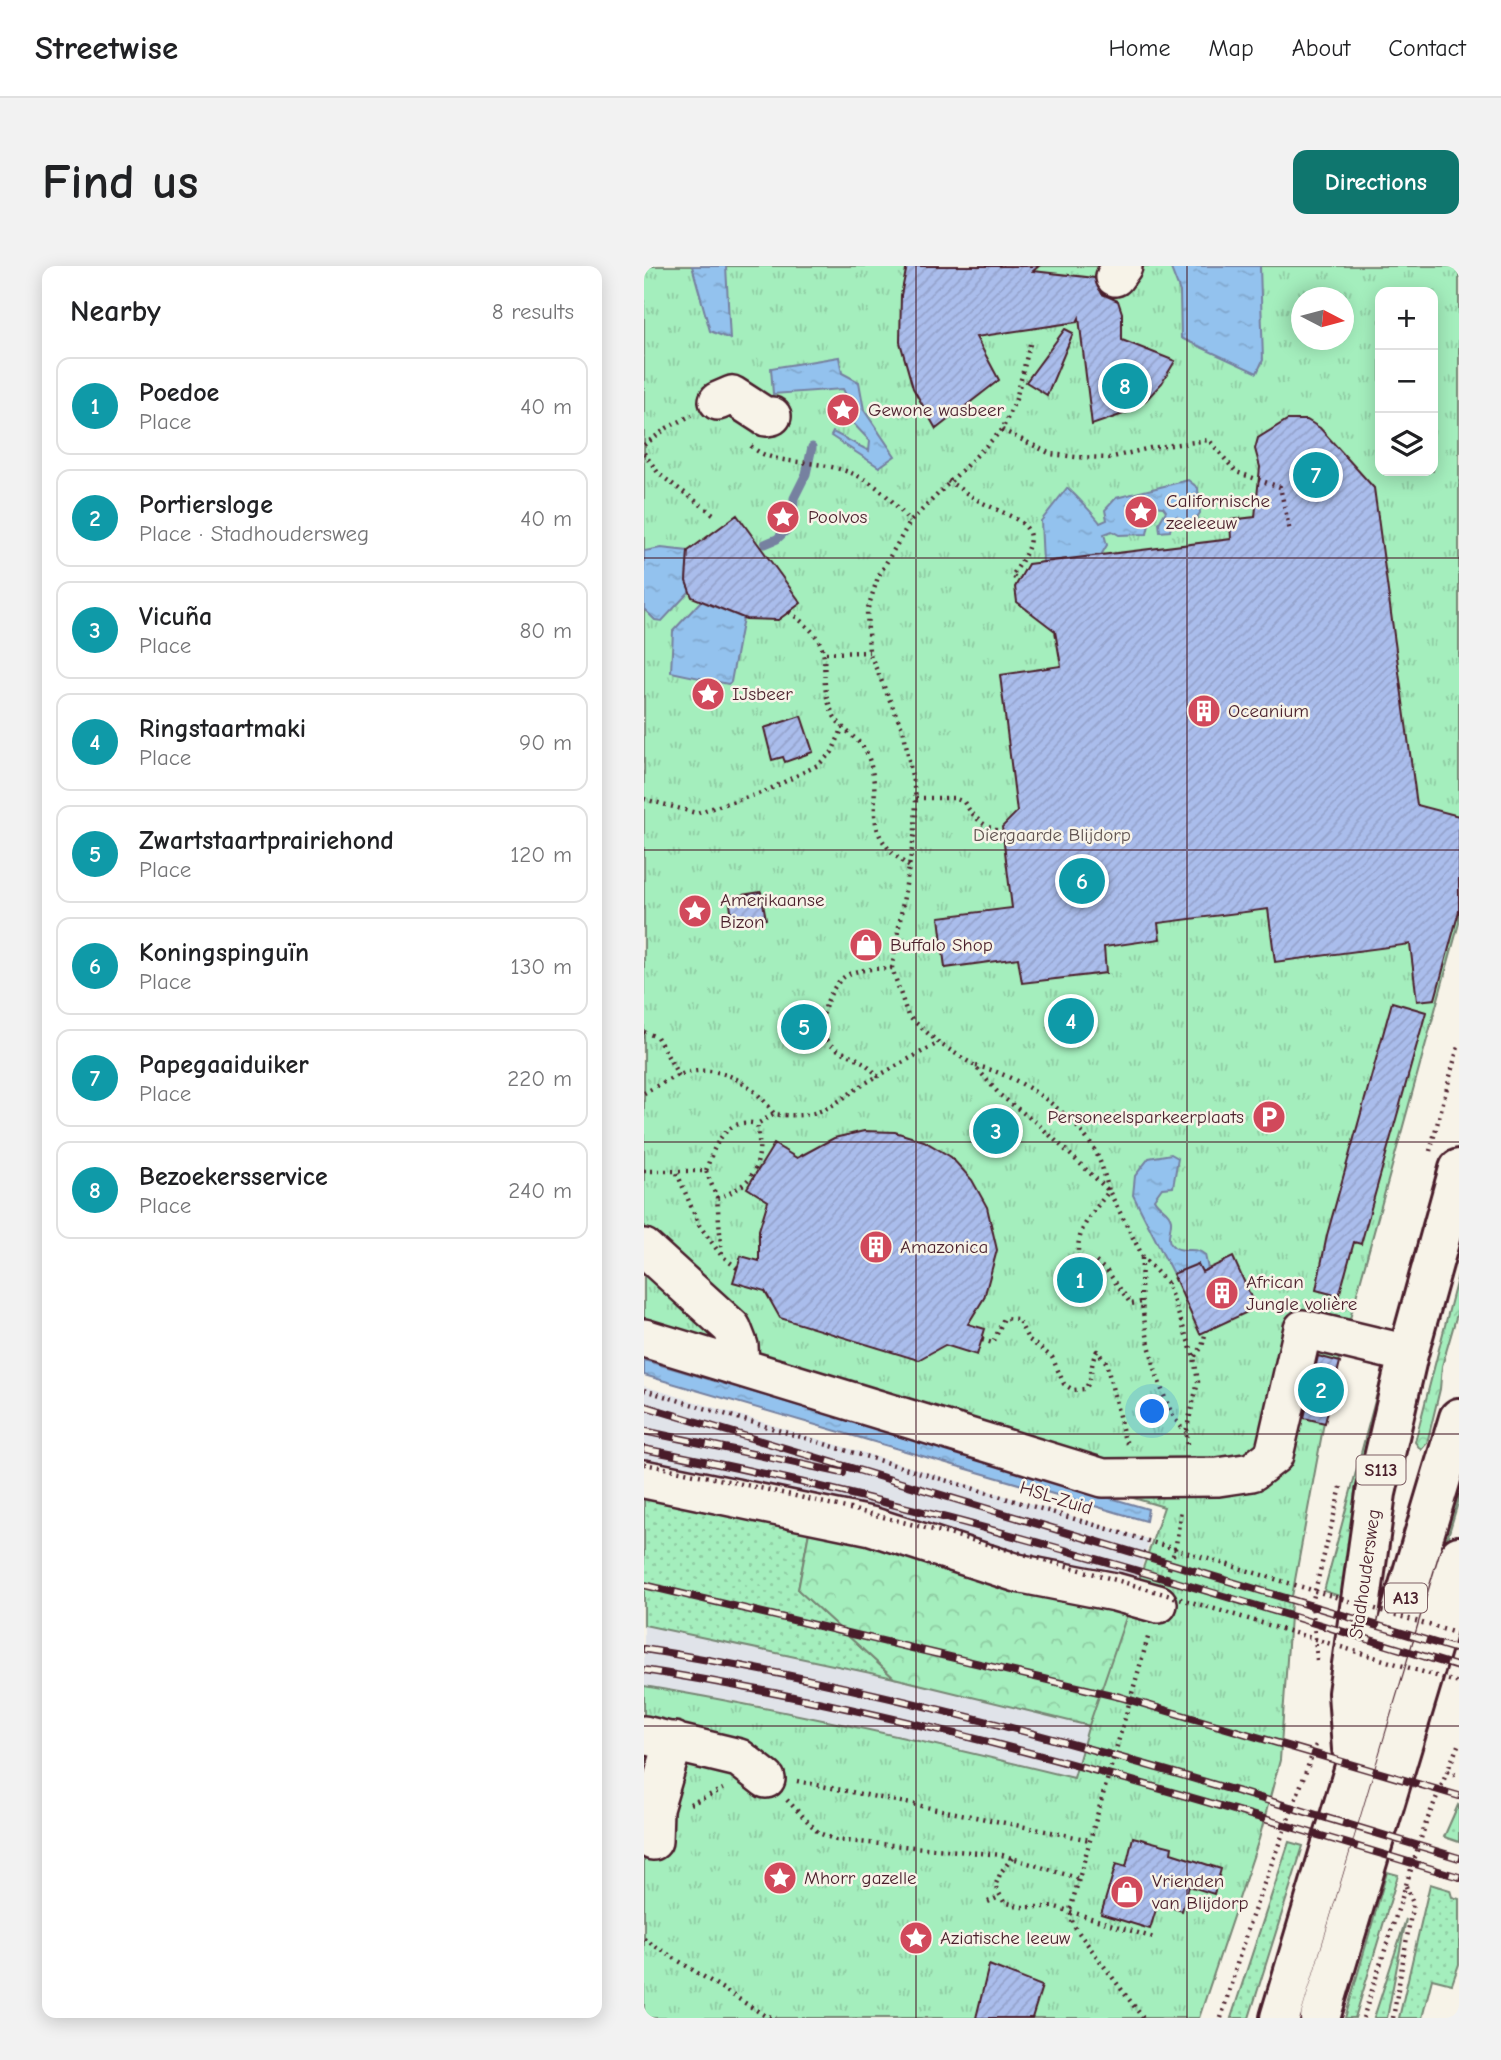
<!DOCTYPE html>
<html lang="en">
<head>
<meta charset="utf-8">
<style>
	:root { --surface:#fff; --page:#f2f2f2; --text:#202124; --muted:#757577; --line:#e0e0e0; --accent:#0f766e }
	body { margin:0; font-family:"Comic Neue",sans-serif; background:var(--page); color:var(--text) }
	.controls { position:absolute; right:21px; top:21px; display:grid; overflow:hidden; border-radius:14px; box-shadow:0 4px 18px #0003 }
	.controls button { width:63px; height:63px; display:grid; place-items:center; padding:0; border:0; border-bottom:2px solid var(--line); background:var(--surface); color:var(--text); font:35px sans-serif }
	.compass { position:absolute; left:647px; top:21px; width:63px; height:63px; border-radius:50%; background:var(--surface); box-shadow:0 4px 18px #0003; rotate:96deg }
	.you { position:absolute; left:509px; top:1146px; width:24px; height:24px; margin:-18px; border:5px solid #fff; border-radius:50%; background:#1a73e8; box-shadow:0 0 0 10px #1a73e833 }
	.badge { display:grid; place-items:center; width:46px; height:46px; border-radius:50%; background:var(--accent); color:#fff; font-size:23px; font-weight:700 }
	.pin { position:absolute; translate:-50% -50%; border:4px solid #fff; box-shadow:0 2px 7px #0006 }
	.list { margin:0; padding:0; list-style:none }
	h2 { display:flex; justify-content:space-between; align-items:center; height:91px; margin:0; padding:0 28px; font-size:30px }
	h2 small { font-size:23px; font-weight:400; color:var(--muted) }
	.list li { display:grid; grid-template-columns:46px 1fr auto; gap:21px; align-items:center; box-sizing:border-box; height:98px; margin:0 14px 14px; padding:0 14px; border:2px solid var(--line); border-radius:14px }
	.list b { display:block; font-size:26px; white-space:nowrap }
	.list p { margin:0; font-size:23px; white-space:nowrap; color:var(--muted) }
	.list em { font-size:23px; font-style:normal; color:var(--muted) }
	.icon { flex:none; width:38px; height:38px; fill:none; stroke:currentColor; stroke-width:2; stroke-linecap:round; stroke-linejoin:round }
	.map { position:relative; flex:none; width:815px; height:1752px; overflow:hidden; border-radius:14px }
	header { display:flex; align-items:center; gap:42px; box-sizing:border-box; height:98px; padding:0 35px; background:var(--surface); border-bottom:2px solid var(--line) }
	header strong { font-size:33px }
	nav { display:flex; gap:38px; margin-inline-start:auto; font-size:24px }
	.intro { display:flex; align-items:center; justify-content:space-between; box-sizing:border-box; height:168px; padding:0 42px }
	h1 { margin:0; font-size:49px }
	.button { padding:18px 32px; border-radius:14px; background:var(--accent); color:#fff; font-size:24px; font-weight:700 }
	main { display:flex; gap:42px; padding:0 42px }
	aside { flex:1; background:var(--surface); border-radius:14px; box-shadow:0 4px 18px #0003 }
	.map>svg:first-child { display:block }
	.built { fill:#e0e3e9 }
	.grass { fill:url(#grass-dots); stroke:#778674; stroke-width:2 }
	.forest { fill:url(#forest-crowns); stroke:#778674; stroke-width:2 }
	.park { fill:url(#park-tufts); stroke:#778674; stroke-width:2; fill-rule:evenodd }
	.water { fill:url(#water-ripples); stroke:#7681a0; stroke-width:2 }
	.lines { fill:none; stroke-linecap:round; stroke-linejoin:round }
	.stream { stroke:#7681a0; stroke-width:9 }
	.building { fill:url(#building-hatch); stroke:#4a1f2b; stroke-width:2 }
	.minor-casing { stroke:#4a1f2b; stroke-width:42 }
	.major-casing { stroke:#4a1f2b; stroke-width:44 }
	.path { stroke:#4a1f2b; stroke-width:4.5; stroke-dasharray:2 5; stroke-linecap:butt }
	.minor { stroke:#f7f3e8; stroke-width:37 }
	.major { stroke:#f7f3e8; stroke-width:38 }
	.rail-casing { stroke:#4a1f2b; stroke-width:8 }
	.rail { stroke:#f7f3e8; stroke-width:5; stroke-dasharray:16; stroke-linecap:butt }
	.path-bridge { stroke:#4a1f2b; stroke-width:4.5; stroke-dasharray:2 5; stroke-linecap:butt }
	.grid { fill:none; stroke:#4a1f2b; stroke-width:2; stroke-opacity:0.55 }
	.labels { text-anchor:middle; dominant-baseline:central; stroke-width:5; stroke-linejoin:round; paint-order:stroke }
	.shield { fill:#f7f3e8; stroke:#7e5f64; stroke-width:2 }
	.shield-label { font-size:18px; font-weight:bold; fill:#4a1f2b }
	.poi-label { font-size:19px; fill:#4a1f2b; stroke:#f7f3e8; text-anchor:start }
	.park-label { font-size:19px; fill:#605350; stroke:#f7f3e8 }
	.street-label { font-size:19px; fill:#4a1f2b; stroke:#f7f3e8 }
</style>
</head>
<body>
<header>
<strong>Streetwise</strong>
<nav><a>Home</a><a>Map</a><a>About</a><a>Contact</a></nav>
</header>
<div class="intro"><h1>Find us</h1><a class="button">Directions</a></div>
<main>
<aside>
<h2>Nearby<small>8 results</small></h2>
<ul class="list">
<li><span class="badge" style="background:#0f9aa8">1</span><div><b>Poedoe</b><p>Place</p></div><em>40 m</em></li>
<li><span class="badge" style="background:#0f9aa8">2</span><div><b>Portiersloge</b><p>Place · Stadhoudersweg</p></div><em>40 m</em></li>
<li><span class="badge" style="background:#0f9aa8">3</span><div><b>Vicuña</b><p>Place</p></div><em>80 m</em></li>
<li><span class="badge" style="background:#0f9aa8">4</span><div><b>Ringstaartmaki</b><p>Place</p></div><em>90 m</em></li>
<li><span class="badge" style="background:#0f9aa8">5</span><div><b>Zwartstaartprairiehond</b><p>Place</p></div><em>120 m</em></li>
<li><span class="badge" style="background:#0f9aa8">6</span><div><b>Koningspinguïn</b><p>Place</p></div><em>130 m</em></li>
<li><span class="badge" style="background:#0f9aa8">7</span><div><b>Papegaaiduiker</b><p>Place</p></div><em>220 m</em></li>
<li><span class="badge" style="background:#0f9aa8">8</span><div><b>Bezoekersservice</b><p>Place</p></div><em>240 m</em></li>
</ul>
</aside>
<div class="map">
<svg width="815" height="1752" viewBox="0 0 815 1752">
	<defs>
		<pattern id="grass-dots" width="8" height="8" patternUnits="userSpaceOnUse" patternTransform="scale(1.75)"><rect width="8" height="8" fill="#a4eebd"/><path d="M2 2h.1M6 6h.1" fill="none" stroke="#8fcca3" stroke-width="1.8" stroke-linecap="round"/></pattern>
		<pattern id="forest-crowns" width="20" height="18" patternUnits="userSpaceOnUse" patternTransform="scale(1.75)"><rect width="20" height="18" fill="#a4eebd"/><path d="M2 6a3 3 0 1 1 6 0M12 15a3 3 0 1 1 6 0" fill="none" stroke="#8fcca3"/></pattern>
		<pattern id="park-tufts" width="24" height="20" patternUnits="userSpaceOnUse" patternTransform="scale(1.75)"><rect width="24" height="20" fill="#a4eebd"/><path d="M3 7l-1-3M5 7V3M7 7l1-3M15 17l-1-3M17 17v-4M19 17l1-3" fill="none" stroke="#8fcca3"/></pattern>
		<pattern id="water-ripples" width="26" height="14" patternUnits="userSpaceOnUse" patternTransform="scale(1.75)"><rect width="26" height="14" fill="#93c2ee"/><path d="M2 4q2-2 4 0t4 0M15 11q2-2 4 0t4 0" fill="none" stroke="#80a6cc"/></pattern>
		<pattern id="building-hatch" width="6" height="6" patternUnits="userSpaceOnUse" patternTransform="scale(1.75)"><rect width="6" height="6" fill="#aabdec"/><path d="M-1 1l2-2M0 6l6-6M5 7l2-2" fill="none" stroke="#94a2cb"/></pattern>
	</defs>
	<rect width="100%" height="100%" fill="#f7f3e8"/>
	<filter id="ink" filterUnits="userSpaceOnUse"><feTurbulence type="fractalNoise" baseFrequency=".0143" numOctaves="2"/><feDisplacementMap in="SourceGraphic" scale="14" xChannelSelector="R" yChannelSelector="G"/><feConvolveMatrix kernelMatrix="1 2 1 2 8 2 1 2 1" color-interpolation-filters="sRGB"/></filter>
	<g filter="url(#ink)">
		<path class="built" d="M0,1120l506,154 -76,238 -322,-74 -108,-18z"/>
		<path class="grass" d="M739,1105l5,3 -36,226 -28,-9z
			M815,1197v36l-36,122 -10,-3z
			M0,1223l166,38 -12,63 96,88 -250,-53z
			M814,1539l1,1v36l-15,-5z
			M645,1576l14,4 -54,172h-18z
			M743,1606l11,3 -43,143h-10z
			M786,1618l20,6 2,7 7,2v65l-7,20 -20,-5 -10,39h-23z
			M762,1653l-19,99h-13z"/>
		<path class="forest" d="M815,1005v36l-17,59 -2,23 -13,54 -6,7 -6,-8z
			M166,1261l324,84 -40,116 -200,-49 -96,-88z"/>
		<path class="park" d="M0,0h815v657l-130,472 -38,207 -11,158 -21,79 -60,179h-555v-332c145,24 288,57 430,92l13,-47 77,-224 -520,-153zM736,26h53v179h-53zM657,32h42v42h-42z"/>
		<path class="water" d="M48,0h34l4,73 -20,-8z
			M526,0h90l3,94 -6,13 -76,-35 -1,-46z
			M195,91l3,16 17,9 5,28 31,46 -16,11 -48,-31 2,-4 36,19 1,-10 -20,-21 -1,-19 -6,-12 -70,5 -2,-26z
			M544,214l10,8 2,25 -7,10 -12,3 -4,-10 -5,4 -2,11 -10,1 -1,-9 7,-12 -3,-4 -10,-1 -6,28 -28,1 -7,-4 -8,3 3,11 -12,20 -28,2 -2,-8 -22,3 -2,-41 26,-33c4,2 30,30 33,35l7,-3 -2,-10 11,-12z
			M17,282l27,3 -2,30 4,10 -28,30 -7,-1 -11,-11v-58z
			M57,335l42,17 -12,64 -3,2 -57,-12 2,-41z
			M527,888l7,4 -5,29 -11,1 -8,11c4,9 15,11 17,21 1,10 -7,20 3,27 10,7 21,-2 31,8l3,14 -6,3 -5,-8 -24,10 -40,-79 2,-19 14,-18z
			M0,1094l504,149 -2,12 -502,-146z"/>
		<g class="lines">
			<path class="stream" d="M121,278l12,-5 16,-15 1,-26 12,-24 6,-27"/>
		</g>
		<path class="building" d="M263,0h132l-6,5 62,7 7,16 16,7 4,12v27l53,21 -13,22 -16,17 -20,13 -34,12 -13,-107 -2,4 -101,15 23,43 -63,49 -23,-41 -13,-46 1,-47z
			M421,63l8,4 -26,62 -21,-13z
			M643,154h20l13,8 54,60 43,317 42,11v95l-24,88 -18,2 -7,-57 -135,18 -7,-53 -110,14 2,16 -56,8 2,26 -84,10 -4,-25 -73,10 -6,-51 73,-9 -10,-81 15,-15 -17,-137 61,-9 -6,-35 -38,-29 -2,-15 13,-23 203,-25 -1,-19 25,-3 5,-50 -5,-18 3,-11z
			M93,249l64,88 -23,17 -32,-1 -54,-22 -6,-16 2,-30z
			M157,450l12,36 -28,10 -2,-5 -11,3 -8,-32z
			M117,626l5,27 -33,6 -4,-28z
			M748,736l34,10 -65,232 -7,-2 -15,54 -23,-6 11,-55z
			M220,865l31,1 29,9 27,16 21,23 15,27 10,43 -13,48 -16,26 17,5 -8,26 -32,-10 -27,15 -138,-42 -15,-27 -32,-9 8,-26 18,5v-31l9,-29 -21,-13 27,-44 23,14 37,-20z
			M589,991l23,51 -56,26 -27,-60 25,-10 4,8z
			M674,1090l22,6 -15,61 -21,-5z
			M489,1571l39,10 -1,6 50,16 -7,25 -25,-8 -7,25 -24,-8 -8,26 -49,-15 15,-50 10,3z
			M345,1699l53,21 -10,32h-56z"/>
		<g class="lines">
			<defs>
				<path id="minor" d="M471,11l8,-11
					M74,135l14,-6 34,22 6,-1
					M0,982l88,80 7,18 1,20
					M0,1072l459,140 115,-1 34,-5 22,-17 29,-126 105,25
					M0,1213l227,47 146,47 98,19 43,12
					M0,1469l95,23 27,21
					M9,1575l1,-32 20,-68"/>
				<path id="major" d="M708,1483l-4,-56 28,-200 32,-139 51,-185
					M636,1752l179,-600
					M676,1752l139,-462"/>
			</defs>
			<use href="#minor" class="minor-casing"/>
			<use href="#major" class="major-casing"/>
			<path class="path" d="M386,78l-14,55 -14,31 -92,92 -32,55 -11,34 2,41 35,81 12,65 -1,33 -23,137 16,48 31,27 36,23 25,29 39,30 70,66 34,66 24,26 27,74 4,25 -12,50 1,13
				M358,164l49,24 25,3 33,1 41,-10 59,-8 27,32 44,15 10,45
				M0,179l23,-17 25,-13
				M107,180c19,18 51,14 76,20 40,8 59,26 83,56
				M0,187l15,21 57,42
				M304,215c12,7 24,17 37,23 45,21 60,24 27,72l6,4
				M145,346c57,39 22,54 44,102 9,18 30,25 36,45 16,51 -13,70 41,108
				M182,387l43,-1
				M272,532h38l10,4c10,16 20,25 38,30
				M0,533l52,14 68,-21 54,-27 14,-13 11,-25
				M248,702c-14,1 -36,0 -48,9 -15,11 -30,49 -16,65 8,10 23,12 33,19 6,3 12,10 17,15l60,-33
				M0,766l13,5 22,39
				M332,800c43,8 105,52 123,93 4,10 7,21 10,32 -14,19 -31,35 -31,60l4,3
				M0,827c14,-7 30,-18 46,-21 34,-7 66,14 84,42 55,7 59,-14 104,-38
				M786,885l29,-108
				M0,905h62c7,-24 20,-55 51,-47
				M62,905l11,27
				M33,907l22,52 22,30
				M498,992c0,15 -2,30 0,45 3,31 20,110 44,129
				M452,996l12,10 23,32 11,-2
				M93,1002l-15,-12 -5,-58c39,-13 47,-36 40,-74l17,-10
				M523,1017l8,-4
				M338,1074l11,3 11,-25 14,1 10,20 24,18 12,27 9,6 12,-1c9,-12 4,-25 12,-38l9,11 19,79 5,4
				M551,1090l7,-9 4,-16
				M523,1310l9,-31 5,-36
				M673,1394l-5,-57 29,-116
				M803,1505l12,5
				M153,1515l293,59
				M143,1534l32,33 17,7 166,15 75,23
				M46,1538l33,-15
				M368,1592l-11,14 -6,14 9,16 18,5h34l98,31
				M344,1636l11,-5
				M0,1673l120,76 12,3
				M499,1752l-70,-93 -3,-15 79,-276
				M577,1752l27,-91 69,-185
				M719,1752l63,-195 33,-80
				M749,1752l20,-115 -8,-19"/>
			<use href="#minor" class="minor"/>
			<use href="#major" class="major"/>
			<defs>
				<path id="rail" d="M0,1140l815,244
					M0,1165l199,42
					M0,1183c277,53 546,136 815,218
					M0,1319l476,112 339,99
					M0,1383c282,45 543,127 815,209
					M0,1404c279,43 546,127 815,207"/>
			</defs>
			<use href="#rail" class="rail-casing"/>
			<use href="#rail" class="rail"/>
			<path class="path-bridge" d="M0,1124l815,244
				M0,1198c277,53 546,137 815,219"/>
		</g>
	</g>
	<path class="grid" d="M272,0v1752M543,0v1752M0,292h815M0,584h815M0,876h815M0,1168h815M0,1460h815"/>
	<defs>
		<symbol id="sight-disc" viewBox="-11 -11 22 22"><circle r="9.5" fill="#d1495b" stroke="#f7f3e8"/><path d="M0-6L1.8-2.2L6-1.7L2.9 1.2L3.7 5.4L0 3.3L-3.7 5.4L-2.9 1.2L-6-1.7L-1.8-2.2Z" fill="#fff"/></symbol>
		<symbol id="building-disc" viewBox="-11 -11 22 22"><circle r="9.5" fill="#d1495b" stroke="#f7f3e8"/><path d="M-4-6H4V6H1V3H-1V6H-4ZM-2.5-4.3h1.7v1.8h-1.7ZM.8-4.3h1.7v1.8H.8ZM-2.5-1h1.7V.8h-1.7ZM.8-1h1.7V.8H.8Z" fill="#fff"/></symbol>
		<symbol id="shop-disc" viewBox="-11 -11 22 22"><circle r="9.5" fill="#d1495b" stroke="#f7f3e8"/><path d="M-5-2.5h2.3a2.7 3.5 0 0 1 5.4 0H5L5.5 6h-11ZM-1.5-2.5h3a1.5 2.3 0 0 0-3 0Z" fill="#fff"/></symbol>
		<symbol id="parking-disc" viewBox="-11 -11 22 22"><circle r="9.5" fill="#d1495b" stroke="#f7f3e8"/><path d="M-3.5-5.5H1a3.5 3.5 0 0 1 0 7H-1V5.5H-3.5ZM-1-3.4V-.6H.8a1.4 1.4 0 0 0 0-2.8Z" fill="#fff"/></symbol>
	</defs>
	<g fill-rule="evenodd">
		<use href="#sight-disc" x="180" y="125" width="38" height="38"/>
		<use href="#sight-disc" x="478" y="227" width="38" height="38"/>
		<use href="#sight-disc" x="120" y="232" width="38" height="38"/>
		<use href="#sight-disc" x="45" y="409" width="38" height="38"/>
		<use href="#building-disc" x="541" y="426" width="38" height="38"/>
		<use href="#sight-disc" x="32" y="626" width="38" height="38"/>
		<use href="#shop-disc" x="203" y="660" width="38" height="38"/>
		<use href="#parking-disc" x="606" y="832" width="38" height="38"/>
		<use href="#building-disc" x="213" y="962" width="38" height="38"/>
		<use href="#building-disc" x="559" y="1008" width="38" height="38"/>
		<use href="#sight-disc" x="117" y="1593" width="38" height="38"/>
		<use href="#shop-disc" x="464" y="1607" width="38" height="38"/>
		<use href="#sight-disc" x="253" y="1653" width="38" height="38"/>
	</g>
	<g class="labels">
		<g class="shield">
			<rect x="712.5" y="1189.5" width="49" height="29" rx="5"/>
			<rect x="741" y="1317.5" width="42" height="29" rx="5"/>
		</g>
		<g class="shield-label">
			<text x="737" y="1204">S113</text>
			<text x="762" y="1332">A13</text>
		</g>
		<g class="poi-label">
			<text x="224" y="144">Gewone wasbeer</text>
			<text x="522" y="235">Californische<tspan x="522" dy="22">zeeleeuw</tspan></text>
			<text x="164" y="251">Poolvos</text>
			<text x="88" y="428">IJsbeer</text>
			<text x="584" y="445">Oceanium</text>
			<text x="76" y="634">Amerikaanse<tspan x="76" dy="22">Bizon</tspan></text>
			<text x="246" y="679">Buffalo Shop</text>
			<text x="600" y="851" text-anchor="end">Personeelsparkeerplaats</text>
			<text x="256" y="981">Amazonica</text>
			<text x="602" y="1016">African<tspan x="602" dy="22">Jungle volière</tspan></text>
			<text x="160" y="1612">Mhorr gazelle</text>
			<text x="508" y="1615">Vrienden<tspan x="508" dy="22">van Blijdorp</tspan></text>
			<text x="296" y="1672">Aziatische leeuw</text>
		</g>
		<g class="park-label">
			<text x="408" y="569">Diergaarde Blijdorp</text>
		</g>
		<g class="street-label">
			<text transform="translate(412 1232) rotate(17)">HSL-Zuid</text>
			<text transform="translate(721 1308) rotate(-82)">Stadhoudersweg</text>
		</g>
	</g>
</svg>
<div class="controls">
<button>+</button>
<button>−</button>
<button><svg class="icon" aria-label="layers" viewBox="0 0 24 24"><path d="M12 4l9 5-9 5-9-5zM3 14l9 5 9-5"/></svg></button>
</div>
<svg class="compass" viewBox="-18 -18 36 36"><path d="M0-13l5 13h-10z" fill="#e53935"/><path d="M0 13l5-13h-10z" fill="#757577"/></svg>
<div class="you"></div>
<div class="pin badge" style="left:436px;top:1014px;background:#0f9aa8">1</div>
<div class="pin badge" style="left:677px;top:1124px;background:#0f9aa8">2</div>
<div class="pin badge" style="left:352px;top:865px;background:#0f9aa8">3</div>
<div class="pin badge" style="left:427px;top:755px;background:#0f9aa8">4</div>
<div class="pin badge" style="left:160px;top:761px;background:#0f9aa8">5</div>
<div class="pin badge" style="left:438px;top:615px;background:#0f9aa8">6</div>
<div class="pin badge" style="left:672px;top:209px;background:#0f9aa8">7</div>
<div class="pin badge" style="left:481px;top:120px;background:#0f9aa8">8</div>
</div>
</main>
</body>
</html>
